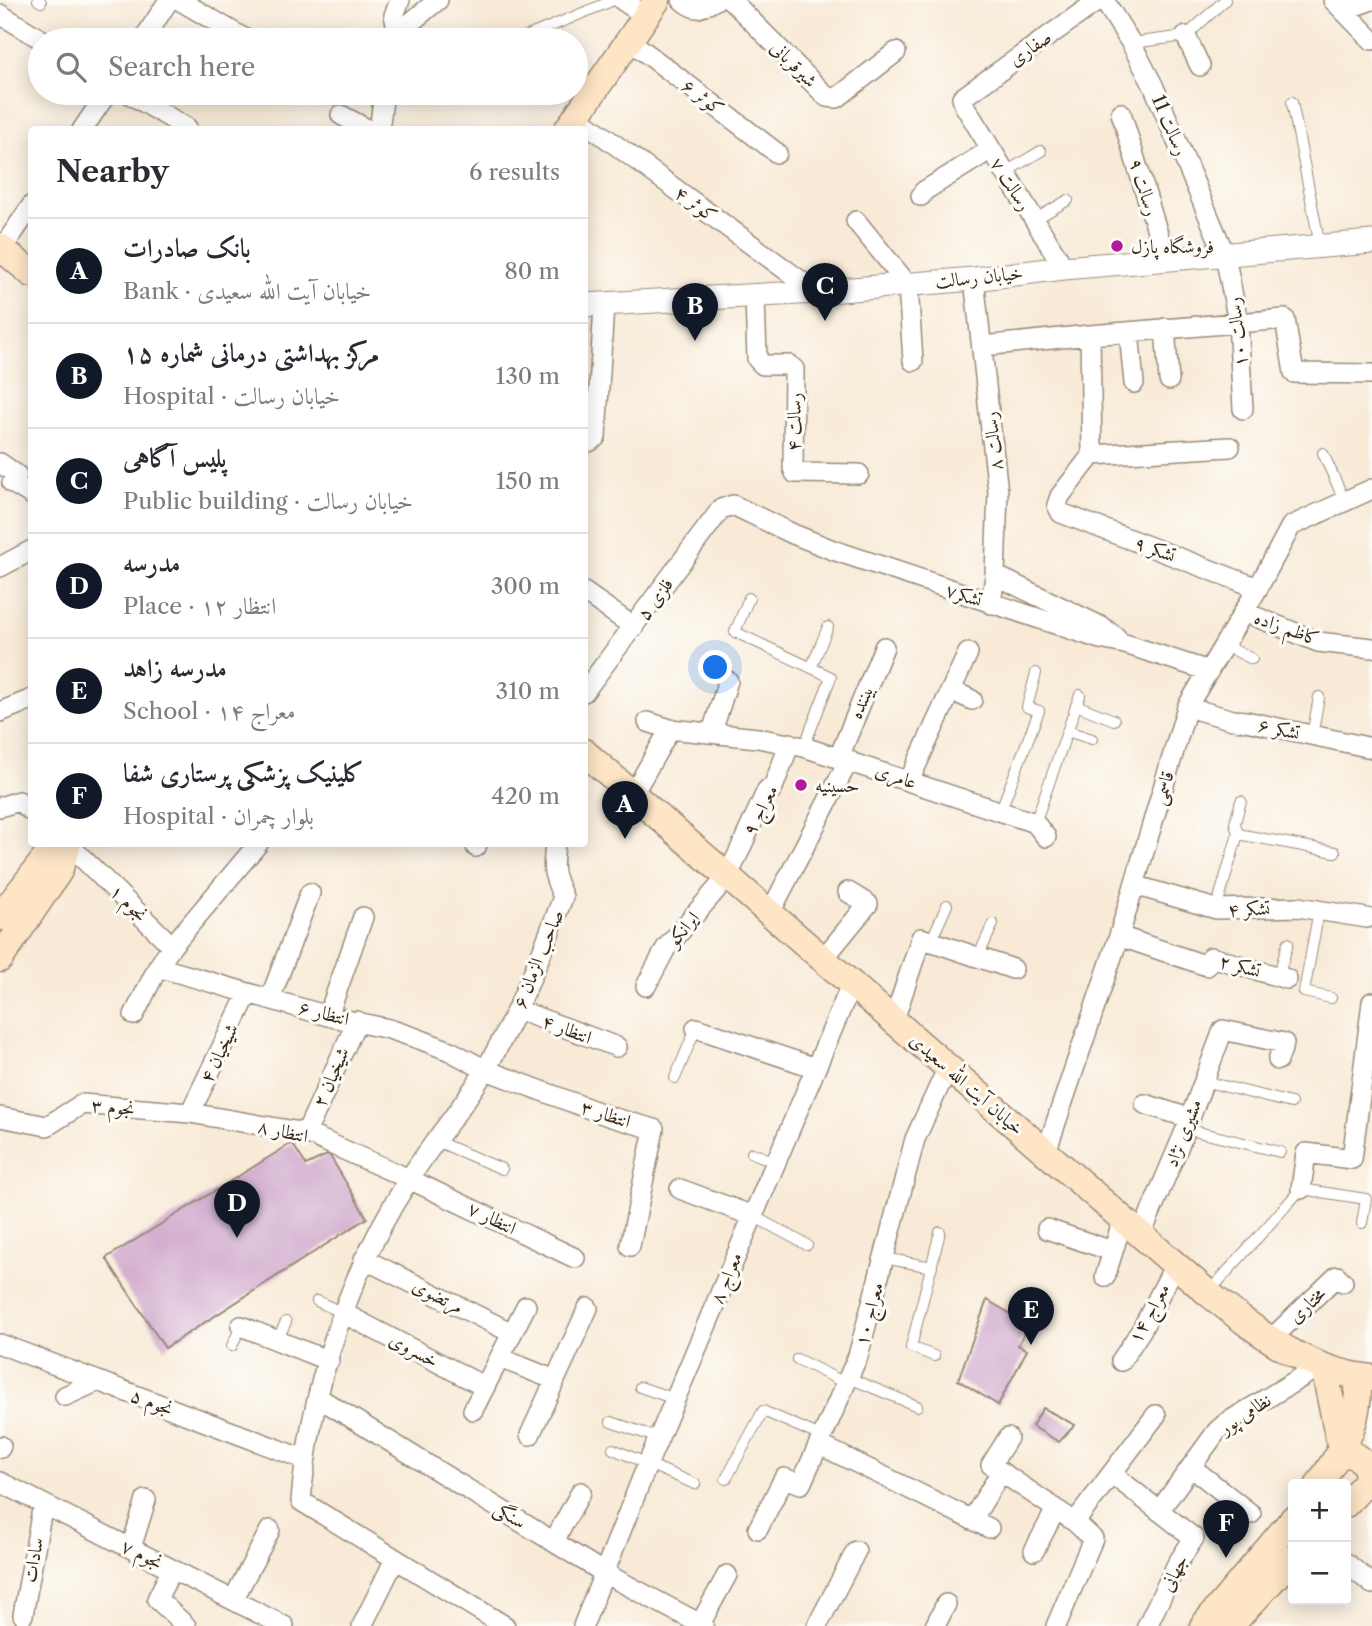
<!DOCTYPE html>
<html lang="en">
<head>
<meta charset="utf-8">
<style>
	:root { --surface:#fff; --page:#f2f2f3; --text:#2b2b33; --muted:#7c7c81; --line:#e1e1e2; --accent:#111827 }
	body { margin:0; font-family:"Libre Caslon Text",Amiri,serif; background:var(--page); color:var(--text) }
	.controls { position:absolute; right:21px; bottom:21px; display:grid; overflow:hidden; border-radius:7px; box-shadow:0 4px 18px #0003 }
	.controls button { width:63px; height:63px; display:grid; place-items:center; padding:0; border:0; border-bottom:2px solid var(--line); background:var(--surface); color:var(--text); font:35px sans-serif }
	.you { position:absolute; left:716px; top:668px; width:24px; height:24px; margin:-18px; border:5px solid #fff; border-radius:50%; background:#1a73e8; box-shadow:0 0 0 10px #1a73e833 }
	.badge { display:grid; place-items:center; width:46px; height:46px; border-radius:50%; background:var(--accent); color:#fff; font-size:23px; font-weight:700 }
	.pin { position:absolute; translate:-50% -58px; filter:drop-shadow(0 2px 4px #0008) }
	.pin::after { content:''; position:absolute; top:37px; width:24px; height:21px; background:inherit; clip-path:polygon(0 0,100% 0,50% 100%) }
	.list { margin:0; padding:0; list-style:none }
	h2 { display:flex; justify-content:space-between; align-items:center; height:91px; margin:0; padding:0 28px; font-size:30px }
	h2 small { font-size:23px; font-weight:400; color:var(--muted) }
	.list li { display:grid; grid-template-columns:46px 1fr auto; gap:21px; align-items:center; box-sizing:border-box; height:105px; padding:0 28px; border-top:2px solid var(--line) }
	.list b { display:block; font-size:26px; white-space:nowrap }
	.list p { margin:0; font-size:23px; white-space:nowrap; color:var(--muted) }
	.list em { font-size:23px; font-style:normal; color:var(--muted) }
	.icon { flex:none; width:38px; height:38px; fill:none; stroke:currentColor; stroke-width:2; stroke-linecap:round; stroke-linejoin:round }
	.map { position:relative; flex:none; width:1372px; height:1626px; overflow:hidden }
	.search { position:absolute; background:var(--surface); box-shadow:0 4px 18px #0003; left:28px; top:28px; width:560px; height:77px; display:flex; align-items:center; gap:18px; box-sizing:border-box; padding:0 24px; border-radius:38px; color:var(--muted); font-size:26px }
	.panel { position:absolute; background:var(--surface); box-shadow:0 4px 18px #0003; left:28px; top:126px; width:560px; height:721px; border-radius:7px }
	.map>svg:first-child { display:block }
	.building { fill:#cfa7cc }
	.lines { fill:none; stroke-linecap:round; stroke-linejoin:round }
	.service-casing { stroke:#9a8a7a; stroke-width:12 }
	.minor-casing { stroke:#9a8a7a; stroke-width:22 }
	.tertiary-casing { stroke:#9a8a7a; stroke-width:25 }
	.secondary-casing { stroke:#9a8a7a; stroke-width:29 }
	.service { stroke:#fff; stroke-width:10 }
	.minor { stroke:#fff; stroke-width:19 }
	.tertiary { stroke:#fff; stroke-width:23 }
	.secondary { stroke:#fde5c5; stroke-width:26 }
	.poi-dot { fill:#b5179e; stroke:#fdfcf7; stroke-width:2.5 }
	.labels { text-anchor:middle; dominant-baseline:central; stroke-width:6; stroke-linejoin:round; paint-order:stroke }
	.street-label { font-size:19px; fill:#3b2a1e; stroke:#fdfcf7 }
	.poi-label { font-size:19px; fill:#3b2a1e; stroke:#fdfcf7; text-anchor:start }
</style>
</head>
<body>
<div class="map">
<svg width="1372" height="1626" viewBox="0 0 1372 1626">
	<rect width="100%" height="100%" fill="#fdfcf7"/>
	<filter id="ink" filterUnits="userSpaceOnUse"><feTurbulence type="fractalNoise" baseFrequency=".0143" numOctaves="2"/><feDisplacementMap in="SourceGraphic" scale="14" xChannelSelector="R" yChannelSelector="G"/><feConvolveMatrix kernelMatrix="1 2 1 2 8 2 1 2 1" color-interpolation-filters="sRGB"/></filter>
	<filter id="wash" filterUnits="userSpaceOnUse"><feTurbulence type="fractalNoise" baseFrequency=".00686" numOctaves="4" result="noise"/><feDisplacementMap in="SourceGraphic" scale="28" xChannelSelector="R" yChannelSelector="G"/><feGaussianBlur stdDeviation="1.57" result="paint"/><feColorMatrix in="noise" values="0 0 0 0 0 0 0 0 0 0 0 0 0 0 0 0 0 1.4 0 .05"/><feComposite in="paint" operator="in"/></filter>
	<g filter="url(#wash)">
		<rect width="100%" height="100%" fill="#f8ead7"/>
		<g id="blocks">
			<path class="building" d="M292,1143l14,22 23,-11 38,64 -202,130 -59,-90z
				M987,1300l42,24 -11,21 9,5 -29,55 -40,-25z
				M1043,1408l32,17 -16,17 -27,-16z"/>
		</g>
	</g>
	<g filter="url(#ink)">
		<use href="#blocks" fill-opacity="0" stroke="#9a8a7a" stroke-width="2"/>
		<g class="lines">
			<defs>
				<path id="service" d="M38,0l3,2
					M100,40l3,-5
					M518,40l96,-40
					M1131,43l55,-7 39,-36
					M1292,102l28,144
					M1004,173l37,-22
					M1034,220l34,-20
					M1323,453l22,49
					M749,598l-14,34 96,45 -27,70
					M1224,645l28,14
					M811,668l17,-41
					M1076,705l38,15
					M1067,731l25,8
					M1312,736l7,-39
					M1000,812l39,-101 -12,-4 9,-34
					M1035,823l45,-128
					M1238,834l97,18
					M1216,909l22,-75 -3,-11 6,-22
					M1319,910l-15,82 27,6
					M931,941l16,-36
					M978,957l15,-33
					M1278,977l10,-34
					M675,1078l21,-50
					M1203,1081l88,22
					M1186,1129l94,23
					M436,1141l66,28
					M752,1153l24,9
					M753,1216l54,29
					M884,1258l48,9
					M1208,1293l93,-104 65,10 -4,24
					M317,1301l26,12
					M277,1340l9,-18
					M232,1346l9,-20
					M934,1356l-23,-9 29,-115
					M797,1359l50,25
					M849,1378l68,28
					M640,1387l35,12
					M611,1422l48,16
					M613,1449l82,35
					M726,1479l37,-68 60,26"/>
				<path id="minor" d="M179,0l68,40
					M622,0l24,16
					M682,0c15,13 18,8 34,0
					M731,0l96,97 10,1 59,-46
					M1104,0l27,43 22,42 72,170 13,67 5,87
					M1333,0l39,40
					M1343,10l29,-10
					M0,14l42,26
					M398,33l-4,-18 6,-15
					M1186,36l14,30
					M143,40l26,-40
					M396,40l2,-7 40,-33
					M629,40l148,113
					M128,93l59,35
					M1121,113l45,147
					M341,115l28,15
					M576,116l240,176
					M82,130l25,-37
					M379,130l5,-37
					M921,196l3,-5 66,-41
					M856,221l52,64 5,76
					M2,249l30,-44
					M1064,268l-100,-163 -2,-7 137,-98
					M974,279l24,213 -3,83 -4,29
					M755,296l2,63 6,6h26l5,4 -1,99 2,5 64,1
					M1165,328l4,52
					M1129,332l5,51
					M1090,335l2,120
					M983,346l107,-11 195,-16 9,54 78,1
					M584,441l5,1 7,-5 8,-132
					M1230,447l-138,8 -32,41 -3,9 4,8 197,75
					M0,463l17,12 -5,8 20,12
					M0,567l32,-17
					M995,575l107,52 14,10
					M584,592l50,35
					M1244,612l74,30 54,6
					M951,690l21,10
					M584,692l137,-183 12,-4 60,29 40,16 267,89 25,5 84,27
					M1187,707l46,13 13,1 126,27
					M0,712l32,-13
					M648,722l22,7 88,9 46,9 231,76 11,14
					M712,732l16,-51
					M839,757l45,-110
					M909,781l59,-128
					M633,794l37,-65
					M0,807l19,-6 13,11
					M68,844l104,102 -14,21 -24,48
					M476,847l1,-3
					M1134,885l82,24 82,-2 69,11
					M770,913l79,-153
					M1119,936l88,30 4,-9 76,22
					M172,946l86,-102
					M823,959l45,-55 -20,-12
					M158,967l170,49 61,13 30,10 31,12 36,19 125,47 43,12 -24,117
					M646,986l20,-38 62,-72 39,-86h5l18,-47
					M270,999l40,-106
					M518,1010l99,37
					M328,1016l35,-99
					M894,1020l27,-82 92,31
					M696,1028l120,40
					M1145,1104l44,14
					M190,1113l58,-120
					M0,1117l47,9 35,-22 108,9 116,20 103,46 166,79
					M306,1133l51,-112
					M1046,1152l73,-216 68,-229 71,-119 33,-62 81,-37
					M680,1189l73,27
					M1301,1189l5,-36 46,6 20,-157
					M1047,1229l65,22
					M1141,1235l45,-106 37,-99 61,13 -6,17
					M364,1259l148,74
					M1105,1277l18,-58
					M343,1313l142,74
					M241,1326l88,35
					M1270,1340l67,-64 6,6
					M0,1344l304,115
					M500,1358l55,22
					M1121,1361l21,-32 33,-64
					M65,1396l33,-15
					M319,1398l287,176 98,52
					M473,1410l53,-104
					M530,1435l58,-127
					M1008,1438l-17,27 84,57 18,17 -37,87
					M820,1445l169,83
					M0,1448l1,-2
					M1191,1467l60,47
					M1112,1474l82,64 -17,26 -30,62
					M0,1482l284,144
					M1159,1511l58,-80 9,-8 94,-57
					M972,1520l29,-48
					M1075,1522l81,-107
					M758,1529l26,-51 17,6 57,-128 57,-217 33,-72
					M554,1541l27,-49
					M131,1548l15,-48
					M1034,1551l22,-42
					M1346,1563l26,21
					M172,1569l-15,30 29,27
					M233,1600l37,-70
					M23,1615l20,-111
					M362,1626l33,-67
					M505,1626l-204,-125c9,-110 47,-227 107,-320 24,-39 56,-74 79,-114 31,-54 54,-111 76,-170 -11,-25 -11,-26 -8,-53
					M583,1626l65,-163 204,-480
					M699,1626l28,-51
					M817,1626l39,-75
					M935,1626l11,-22"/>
				<path id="tertiary" d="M584,305l232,-13 158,-13 90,-11 308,-26"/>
				<path id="secondary" d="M567,130l90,-130
					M0,247l32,27
					M584,752l624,541c49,39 99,79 164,85
					M0,917l44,-57 23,-16
					M0,959l59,-88 9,-27
					M1324,1368l17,81
					M1338,1456c19,-6 32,7 29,26
					M1319,1484c15,-22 33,-47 37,-74 2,-11 2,-22 3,-33
					M1346,1504l26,-28
					M1203,1626l90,-107
					M1230,1626l63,-68"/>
			</defs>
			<use href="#service" class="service-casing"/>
			<use href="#minor" class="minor-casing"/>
			<use href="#tertiary" class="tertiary-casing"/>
			<use href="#secondary" class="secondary-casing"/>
			<use href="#service" class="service"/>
			<use href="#minor" class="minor"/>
			<use href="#tertiary" class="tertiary"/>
			<use href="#secondary" class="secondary"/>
		</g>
	</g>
	<g class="poi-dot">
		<circle cx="1117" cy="246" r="7"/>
		<circle cx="801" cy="785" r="7"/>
	</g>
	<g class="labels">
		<g class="street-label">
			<text transform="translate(1030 48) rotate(-35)">صفاری</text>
			<text transform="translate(794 64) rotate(45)">شیرقربانی</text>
			<text transform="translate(703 97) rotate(37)">کوثر ۶</text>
			<text transform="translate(1170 125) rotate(67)">رسالت 11</text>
			<text transform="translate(1011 184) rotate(58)">رسالت ۷</text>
			<text transform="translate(1144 187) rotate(73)">رسالت ۹</text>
			<text transform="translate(696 204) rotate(36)">کوثر ۴</text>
			<text transform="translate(979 277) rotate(-6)">خیابان رسالت</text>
			<text transform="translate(1237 332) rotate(-96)">رسالت ۱۰</text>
			<text transform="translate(794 422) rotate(-89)">رسالت ۴</text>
			<text transform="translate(993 441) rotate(-96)">رسالت ۸</text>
			<text transform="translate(1155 549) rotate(21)">تشکر ۹</text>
			<text transform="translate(964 595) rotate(19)">تشکر۷</text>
			<text transform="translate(655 599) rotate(-54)">فلزی ۵</text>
			<text transform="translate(1287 628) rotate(20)">کاظم زاده</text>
			<text transform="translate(861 702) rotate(-67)">بیننده</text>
			<text transform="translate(1279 729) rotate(13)">تشکر ۶</text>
			<text transform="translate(896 776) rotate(19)">عامری</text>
			<text transform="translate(1163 788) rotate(-73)">قاسمی</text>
			<text transform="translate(760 810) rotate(-62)">معراج ۹</text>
			<text transform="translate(129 903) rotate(44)">نجوم ۱</text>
			<text transform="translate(1249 909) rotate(-2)">تشکر ۴</text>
			<text transform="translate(683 929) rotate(-50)">ایرانکو</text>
			<text transform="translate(538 959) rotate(-68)">صاحب الزمان ۶</text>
			<text transform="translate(1240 966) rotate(16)">تشکر ۲</text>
			<text transform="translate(324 1013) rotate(14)">انتظار ۶</text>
			<text transform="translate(567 1029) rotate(21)">انتظار ۴</text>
			<text transform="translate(219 1053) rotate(-64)">شیخیان ۴</text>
			<text transform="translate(331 1077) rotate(-66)">شیخیان ۲</text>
			<text transform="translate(967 1084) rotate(41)">خیابان آیت الله سعیدی</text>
			<text transform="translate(113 1107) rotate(5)">نجوم ۳</text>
			<text transform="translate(606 1114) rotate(18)">انتظار ۳</text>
			<text transform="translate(283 1131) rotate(12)">انتظار ۸</text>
			<text transform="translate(1183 1133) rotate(-69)">مشیری نژاد</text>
			<text transform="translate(492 1218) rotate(26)">انتظار ۷</text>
			<text transform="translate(726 1278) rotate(-67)">معراج ۸</text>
			<text transform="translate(438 1296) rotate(27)">مرتضوی</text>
			<text transform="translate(1307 1305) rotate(-43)">مختاری</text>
			<text transform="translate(1149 1313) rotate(-61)">معراج ۱۴</text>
			<text transform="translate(869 1314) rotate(-75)">معراج ۱۰</text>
			<text transform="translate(414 1350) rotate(28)">خسروی</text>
			<text transform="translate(152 1402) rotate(21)">نجوم ۵</text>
			<text transform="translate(1245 1414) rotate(-34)">نظامی پور</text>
			<text transform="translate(510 1515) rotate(31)">سنگی</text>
			<text transform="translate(142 1554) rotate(27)">نجوم ۷</text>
			<text transform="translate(33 1560) rotate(-80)">سادات</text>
			<text transform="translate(1174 1573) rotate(-62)">جهانی</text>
		</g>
		<g class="poi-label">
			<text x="1131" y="246">فروشگاه پازل</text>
			<text x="815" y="785">حسینیه</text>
		</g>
	</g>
</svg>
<div class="controls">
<button>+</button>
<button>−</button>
</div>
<div class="you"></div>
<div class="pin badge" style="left:625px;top:839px">A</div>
<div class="pin badge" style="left:695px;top:341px">B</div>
<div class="pin badge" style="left:825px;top:321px">C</div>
<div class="pin badge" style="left:237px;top:1238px">D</div>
<div class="pin badge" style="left:1031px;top:1345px">E</div>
<div class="pin badge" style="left:1226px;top:1558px">F</div>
<div class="search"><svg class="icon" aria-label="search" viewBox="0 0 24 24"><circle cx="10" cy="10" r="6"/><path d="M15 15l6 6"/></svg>Search here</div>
<section class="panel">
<h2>Nearby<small>6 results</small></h2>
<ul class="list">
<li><span class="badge">A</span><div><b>بانک صادرات</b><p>Bank · خیابان آیت الله سعیدی</p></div><em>80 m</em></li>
<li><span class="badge">B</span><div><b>مرکز بهداشتی درمانی شماره ۱۵</b><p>Hospital · خیابان رسالت</p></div><em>130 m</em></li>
<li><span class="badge">C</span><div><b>پلیس آگاهی</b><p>Public building · خیابان رسالت</p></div><em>150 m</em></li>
<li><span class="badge">D</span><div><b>مدرسه</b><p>Place · انتظار ۱۲</p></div><em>300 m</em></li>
<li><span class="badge">E</span><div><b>مدرسه زاهد</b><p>School · معراج ۱۴</p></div><em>310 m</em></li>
<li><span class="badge">F</span><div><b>کلینیک پزشکی پرستاری شفا</b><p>Hospital · بلوار چمران</p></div><em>420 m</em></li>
</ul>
</section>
</div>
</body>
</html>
